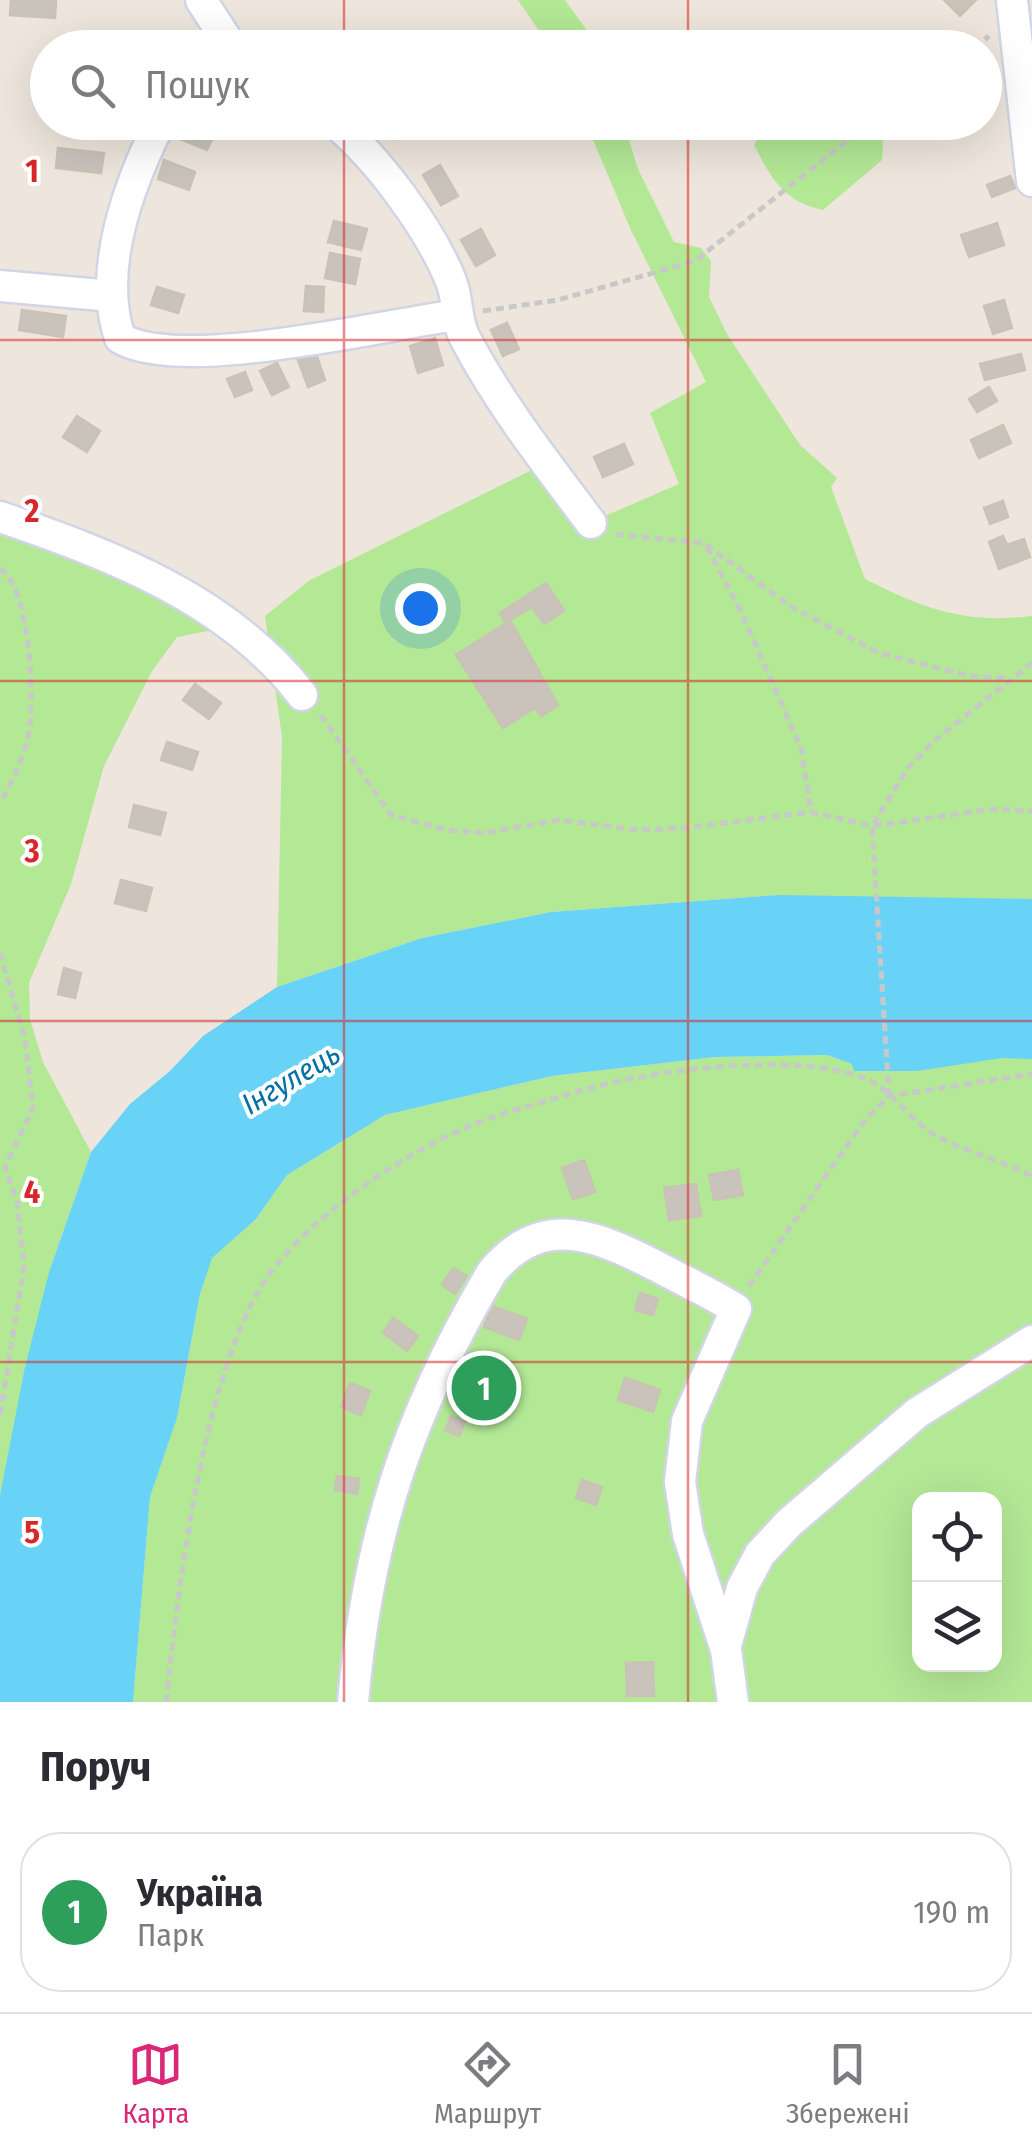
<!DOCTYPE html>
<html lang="uk">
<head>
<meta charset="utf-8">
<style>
	:root { --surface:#fff; --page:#f2f2f3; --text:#2b2b33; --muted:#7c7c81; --line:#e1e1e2; --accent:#db2777 }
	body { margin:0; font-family:"Fira Sans Condensed",sans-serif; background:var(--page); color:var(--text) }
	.controls { position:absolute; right:30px; bottom:30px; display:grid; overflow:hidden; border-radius:20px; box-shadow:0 10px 40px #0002 }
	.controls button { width:90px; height:90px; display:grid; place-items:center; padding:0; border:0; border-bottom:2px solid var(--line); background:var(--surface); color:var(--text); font:50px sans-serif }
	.you { position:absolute; left:420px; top:608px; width:35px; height:35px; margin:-25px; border:8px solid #fff; border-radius:50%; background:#1a73e8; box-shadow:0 0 0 15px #1a73e833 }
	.badge { display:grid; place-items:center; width:65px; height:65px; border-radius:50%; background:var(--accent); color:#fff; font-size:32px; font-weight:700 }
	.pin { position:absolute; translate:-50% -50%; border:5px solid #fff; box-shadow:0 2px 10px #0006 }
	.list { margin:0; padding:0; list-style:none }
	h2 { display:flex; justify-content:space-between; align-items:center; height:130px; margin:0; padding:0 40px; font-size:42px }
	h2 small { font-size:32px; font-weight:400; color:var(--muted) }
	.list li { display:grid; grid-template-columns:65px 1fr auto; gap:30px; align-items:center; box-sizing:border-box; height:160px; margin:0 20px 20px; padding:0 20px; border:2px solid var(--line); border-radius:40px }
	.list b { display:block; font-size:38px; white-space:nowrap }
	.list p { margin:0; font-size:32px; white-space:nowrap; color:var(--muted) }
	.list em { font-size:32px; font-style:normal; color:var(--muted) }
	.icon { flex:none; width:55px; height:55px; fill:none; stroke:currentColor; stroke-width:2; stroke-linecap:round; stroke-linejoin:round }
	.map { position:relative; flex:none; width:1032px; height:1702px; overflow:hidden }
	.search { position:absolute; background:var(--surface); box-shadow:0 10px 40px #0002; left:30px; right:30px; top:30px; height:110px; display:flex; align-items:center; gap:25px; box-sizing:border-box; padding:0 35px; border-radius:55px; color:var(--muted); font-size:38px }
	.sheet { height:310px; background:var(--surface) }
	nav { display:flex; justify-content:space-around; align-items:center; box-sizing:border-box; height:140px; border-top:2px solid var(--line); background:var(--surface); font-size:28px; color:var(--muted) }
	nav a { display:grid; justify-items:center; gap:5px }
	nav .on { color:var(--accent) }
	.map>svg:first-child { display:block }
	.green { fill:#b3e895; fill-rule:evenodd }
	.water { fill:#68d3f7 }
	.building { fill:#c9c3bc; stroke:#cac2b6; stroke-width:2.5 }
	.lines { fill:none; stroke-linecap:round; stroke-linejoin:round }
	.minor-casing { stroke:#d1d5e5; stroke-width:35 }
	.path { stroke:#c8c8c8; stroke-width:5; stroke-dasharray:8 5; stroke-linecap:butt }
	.minor { stroke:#fff; stroke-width:30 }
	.grid { fill:none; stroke:#d62828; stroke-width:2.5; stroke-opacity:0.55 }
	.labels { text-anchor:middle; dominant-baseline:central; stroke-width:8; stroke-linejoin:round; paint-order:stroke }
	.water-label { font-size:30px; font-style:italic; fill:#0471a6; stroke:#fff }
	.grid-label { font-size:32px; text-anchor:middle; font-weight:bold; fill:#d62828; stroke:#fff; stroke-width:8; stroke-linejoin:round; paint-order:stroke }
</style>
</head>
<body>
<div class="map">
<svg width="1032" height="1702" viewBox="0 0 1032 1702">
	<rect width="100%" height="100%" fill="#eee6dc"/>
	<path class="green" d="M518,0h47l34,47h-49z
		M768,122l99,1 16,19 -1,18 -59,50c-39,-9 -51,-30 -69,-65z
		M586,123h38l14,46 36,73 27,6 10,13 -2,36 18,37 73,111 37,33 -6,9 34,92c59,30 100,45 167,37v315l-254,-36 -227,17 -129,26 -145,49 5,-250 -17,-121 45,-36 236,-117 45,59 88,-38 -29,-71 56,-31 -76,-154z
		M0,517l226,104 -18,10 -31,6 -25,34 -48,95 -33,118 -42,99 1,36 13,43 48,90 -42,120 -49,223z
		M1032,1023v679h-899l17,-205 27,-79 23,-124 11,-36 45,-39 31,-44 98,-60 167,-39 163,-19 112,-2 26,9zM920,1500h74v164h-74z"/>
	<path class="water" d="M778,895l254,4v160l-30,-1 -85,13h-63l-2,-7 -25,-9 -112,2 -163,19 -167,39 -98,60 -31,44 -44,39 -12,36 -23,124 -27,79 -17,205h-133v-207l25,-128 24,-95 42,-120 39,-48 40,-33 33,-35 74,-49 145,-49 129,-26z"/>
	<path class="building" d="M11,0h45l-1,18 -45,-3z
		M944,0h32l-16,16z
		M185,122l31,9 -9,19 -29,-12z
		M387,122h20l5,9 -17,8z
		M58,148l46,5 -3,20 -45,-5z
		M164,160l31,12 -6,18 -31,-11z
		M440,165l18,31 -17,9 -18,-30z
		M1010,176l5,12 -23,9 -5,-12z
		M334,221l33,8 -6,21 -33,-8z
		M997,223l7,22 -35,12 -8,-22z
		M481,229l14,26 -19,11 -15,-26z
		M330,253l30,6 -5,25 -30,-6z
		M306,286l18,1 -1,25 -19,-1z
		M157,287l27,8 -6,18 -27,-8z
		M1004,300l8,28 -19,6 -9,-28z
		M22,310l44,6 -3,21 -44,-7z
		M507,323l12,26 -16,7 -12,-26z
		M435,338l8,27 -25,8 -8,-27z
		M316,354l9,26 -17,7 -10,-27z
		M1021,354l4,16 -40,10 -5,-16z
		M277,363l12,24 -17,8 -12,-24z
		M245,372l7,18 -17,7 -8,-18z
		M989,387l8,14 -20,11 -8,-13z
		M77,416l23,15 -13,21 -24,-15z
		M1003,425l8,18 -32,15 -8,-18z
		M624,444l9,20 -30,13 -9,-20z
		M1003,501l5,16 -18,7 -6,-16z
		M1003,536l4,9 17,-6 6,18 -31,12 -10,-27z
		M546,583l18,28 -20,13 -12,-17 -22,13 48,85 -17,11 -6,-8 -32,20 -47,-73 50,-32 -6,-10z
		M195,684l26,19 -12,16 -26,-19z
		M167,742l31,10 -6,18 -31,-10z
		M134,805l32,8 -6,22 -31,-8z
		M121,880l31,8 -6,23 -31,-8z
		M64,968l17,5 -6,25 -17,-4z
		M584,1160l11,32 -22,7 -11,-31z
		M738,1170l5,25 -29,5 -5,-25z
		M696,1184l5,32 -32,4 -5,-32z
		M453,1268l14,8 -12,18 -13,-9z
		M640,1293l18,6 -5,16 -18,-5z
		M492,1306l35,13 -8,21 -35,-13z
		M393,1318l25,18 -11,15 -24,-18z
		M625,1378l35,12 -7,22 -35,-12z
		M350,1383l20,8 -9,24 -20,-8z
		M451,1416l14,6 -6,14 -14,-6z
		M337,1476l22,3 -2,15 -22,-4z
		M582,1480l20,7 -6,18 -20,-7z
		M653,1662l1,34h-27l-1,-33z"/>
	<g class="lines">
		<defs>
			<path id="minor" d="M201,0l31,48
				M1012,0l20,181
				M160,122c-31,62 -63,148 -40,216 59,36 264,-13 337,-23
				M334,122c44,36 96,107 117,159 8,20 4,40 15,59 35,66 80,123 125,183
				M0,286l112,10
				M0,517c111,38 228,82 302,178
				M727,1642l15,-54 18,-34 29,-31 128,-110 115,-72
				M353,1702c15,-166 54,-286 139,-430 51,-62 108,-35 168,-4 26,14 52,26 76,41l-49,112 -7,61 8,52 38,116 7,52"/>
		</defs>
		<use href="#minor" class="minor-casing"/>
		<path class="path" d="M975,48l14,-12
			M483,311l75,-11 137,-39 176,-139
			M616,534l88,9 86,63 89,47 91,23 38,2
			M707,547l35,67 59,134 10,64
			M0,569c30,17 35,130 29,163 -4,23 -17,51 -29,71
			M321,715l70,100 56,15 38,3 74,-13 79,10 47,-2 126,-16 61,14 120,-17 40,2
			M0,953l25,86 8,69 -28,59 12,34 7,65 -24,150
			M889,1096l-17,-270 36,-58 26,-27 98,-78
			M749,1286l116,-166 24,-24 143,-22
			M166,1702c13,-119 35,-309 93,-412 37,-64 138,-133 206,-162 34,-15 73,-24 108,-35 73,-23 220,-42 291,-15 27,10 45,42 71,57 30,17 66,25 97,41"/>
		<use href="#minor" class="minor"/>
	</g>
	<path class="grid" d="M344,0v48M688,0v48M344,122v1580M688,122v1580M0,340h1032M0,681h1032M0,1021h1032M0,1362h1032"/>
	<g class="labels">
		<g class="water-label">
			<text transform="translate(291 1079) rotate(-31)">Інгулець</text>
		</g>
	</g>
	<g class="grid-label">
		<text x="32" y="182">1</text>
		<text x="32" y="522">2</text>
		<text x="32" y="862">3</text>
		<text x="32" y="1203">4</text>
		<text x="32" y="1543">5</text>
	</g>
</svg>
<div class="controls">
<button><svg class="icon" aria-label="locate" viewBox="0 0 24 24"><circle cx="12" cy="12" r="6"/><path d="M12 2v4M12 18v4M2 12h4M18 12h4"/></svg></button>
<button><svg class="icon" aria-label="layers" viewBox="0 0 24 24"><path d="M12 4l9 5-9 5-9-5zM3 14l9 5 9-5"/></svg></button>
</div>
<div class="you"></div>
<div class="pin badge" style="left:484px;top:1388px;background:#2e9e5b">1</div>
<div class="search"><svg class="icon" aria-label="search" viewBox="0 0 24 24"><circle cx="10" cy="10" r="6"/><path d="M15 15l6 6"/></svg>Пошук</div>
</div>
<section class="sheet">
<h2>Поруч<small></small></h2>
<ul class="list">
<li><span class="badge" style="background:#2e9e5b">1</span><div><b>Україна</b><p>Парк</p></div><em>190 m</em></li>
</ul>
</section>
<nav>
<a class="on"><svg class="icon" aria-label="map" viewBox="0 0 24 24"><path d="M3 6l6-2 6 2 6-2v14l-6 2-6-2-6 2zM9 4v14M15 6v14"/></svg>Карта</a>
<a><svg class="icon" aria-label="directions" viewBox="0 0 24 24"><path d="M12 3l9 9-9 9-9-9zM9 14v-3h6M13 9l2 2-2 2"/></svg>Маршрут</a>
<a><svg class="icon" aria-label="saved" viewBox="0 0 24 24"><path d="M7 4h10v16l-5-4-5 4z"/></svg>Збережені</a>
</nav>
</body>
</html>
